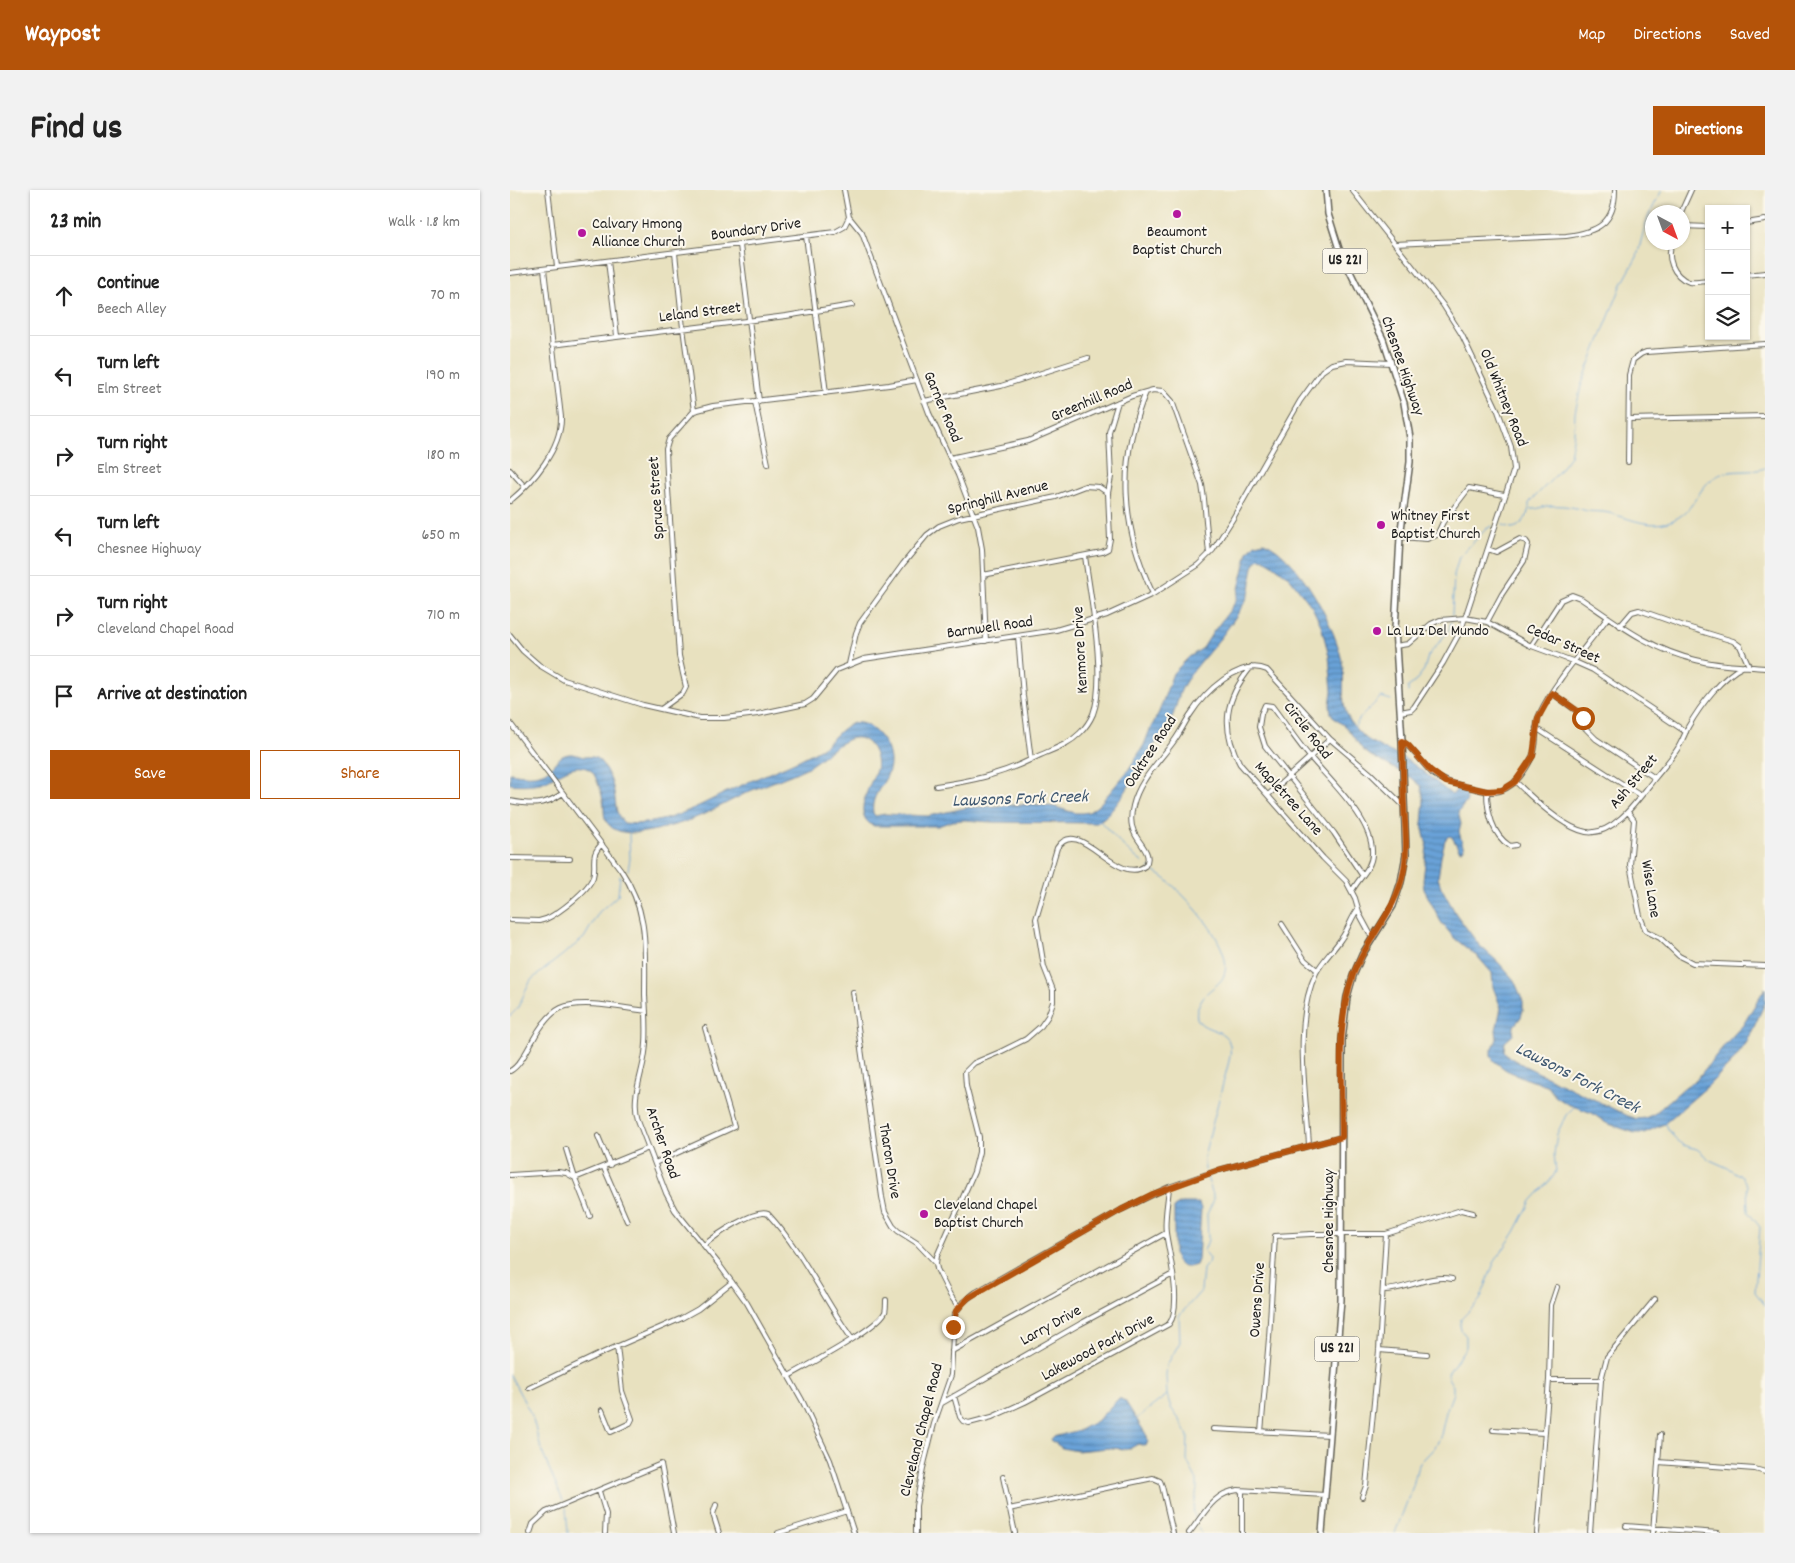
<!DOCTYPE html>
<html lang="en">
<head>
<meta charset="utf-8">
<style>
	:root { --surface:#fff; --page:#f2f2f2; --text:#222; --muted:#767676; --line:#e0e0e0; --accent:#b45309 }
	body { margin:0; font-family:Dekko,sans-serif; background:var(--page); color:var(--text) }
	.controls { position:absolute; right:15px; top:15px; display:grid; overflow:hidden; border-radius:0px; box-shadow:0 1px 4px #0004 }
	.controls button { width:45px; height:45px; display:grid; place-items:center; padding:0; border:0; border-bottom:1px solid var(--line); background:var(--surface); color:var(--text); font:25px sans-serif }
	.compass { position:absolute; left:1135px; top:15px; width:45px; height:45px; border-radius:50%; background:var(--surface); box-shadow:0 1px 4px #0004; rotate:139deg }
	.stop { position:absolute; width:15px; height:15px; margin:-11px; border:4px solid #b45309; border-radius:50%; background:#fff }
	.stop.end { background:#b45309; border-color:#fff; box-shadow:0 1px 5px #0008 }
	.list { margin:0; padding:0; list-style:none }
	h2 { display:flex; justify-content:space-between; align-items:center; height:65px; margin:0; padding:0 20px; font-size:21px }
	h2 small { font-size:16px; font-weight:400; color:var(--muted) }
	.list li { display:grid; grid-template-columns:32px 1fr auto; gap:15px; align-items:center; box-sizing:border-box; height:80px; padding:0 20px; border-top:1px solid var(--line) }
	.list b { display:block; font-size:19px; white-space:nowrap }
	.list p { margin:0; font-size:16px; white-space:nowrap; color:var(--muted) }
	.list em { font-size:16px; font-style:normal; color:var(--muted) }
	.actions { display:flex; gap:10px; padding:15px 20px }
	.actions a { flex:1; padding:11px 0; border:1px solid var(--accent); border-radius:0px; text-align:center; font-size:18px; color:var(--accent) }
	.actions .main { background:var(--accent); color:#fff }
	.icon { flex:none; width:28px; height:28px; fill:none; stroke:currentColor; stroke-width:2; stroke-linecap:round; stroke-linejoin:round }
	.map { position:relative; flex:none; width:1255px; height:1343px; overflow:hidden; border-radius:0px }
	header { display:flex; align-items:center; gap:30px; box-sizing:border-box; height:70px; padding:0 25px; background:var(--accent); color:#fff }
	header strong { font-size:24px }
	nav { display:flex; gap:28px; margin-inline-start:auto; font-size:18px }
	.intro { display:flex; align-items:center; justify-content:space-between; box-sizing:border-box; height:120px; padding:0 30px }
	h1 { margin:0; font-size:35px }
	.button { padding:12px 22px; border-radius:0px; background:var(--accent); color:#fff; font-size:18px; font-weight:700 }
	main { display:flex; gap:30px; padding:0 30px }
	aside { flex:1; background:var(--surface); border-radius:0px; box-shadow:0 1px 4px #0004 }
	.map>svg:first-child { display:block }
	.water { fill:url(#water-rules); stroke:#425f7a }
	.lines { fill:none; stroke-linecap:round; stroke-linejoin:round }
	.stream { stroke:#69a2d8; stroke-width:1 }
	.minor-casing { stroke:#636155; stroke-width:6 }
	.major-casing { stroke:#636155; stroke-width:8 }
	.minor { stroke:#fff; stroke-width:4 }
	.major { stroke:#fff; stroke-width:5 }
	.route { stroke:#b45309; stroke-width:6 }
	.poi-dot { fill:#b5179e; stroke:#fbf7ec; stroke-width:2 }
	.labels { text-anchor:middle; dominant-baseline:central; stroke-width:4; stroke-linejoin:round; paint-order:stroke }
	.shield { fill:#fbf7ec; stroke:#5f5e5a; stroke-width:1 }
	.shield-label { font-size:15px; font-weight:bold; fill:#1c1c1c }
	.poi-label { font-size:16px; fill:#1c1c1c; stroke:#fbf7ec; text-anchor:start }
	.street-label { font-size:16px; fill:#1c1c1c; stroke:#fbf7ec }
	.water-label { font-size:18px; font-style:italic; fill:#3f5871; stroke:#fbf7ec }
</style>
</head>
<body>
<header>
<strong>Waypost</strong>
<nav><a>Map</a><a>Directions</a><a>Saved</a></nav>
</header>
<div class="intro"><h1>Find us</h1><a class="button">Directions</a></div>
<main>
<aside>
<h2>23 min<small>Walk · 1.8 km</small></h2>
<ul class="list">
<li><svg class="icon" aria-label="ahead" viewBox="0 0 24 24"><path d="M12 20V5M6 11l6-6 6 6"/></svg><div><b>Continue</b><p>Beech Alley</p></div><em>70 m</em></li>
<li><svg class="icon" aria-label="left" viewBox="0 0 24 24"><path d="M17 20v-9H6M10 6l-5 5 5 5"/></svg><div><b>Turn left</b><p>Elm Street</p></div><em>190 m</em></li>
<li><svg class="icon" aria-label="right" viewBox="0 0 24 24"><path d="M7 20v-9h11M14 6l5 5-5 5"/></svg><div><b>Turn right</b><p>Elm Street</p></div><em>180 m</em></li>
<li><svg class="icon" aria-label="left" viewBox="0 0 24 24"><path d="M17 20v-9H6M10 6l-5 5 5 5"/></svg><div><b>Turn left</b><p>Chesnee Highway</p></div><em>650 m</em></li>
<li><svg class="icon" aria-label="right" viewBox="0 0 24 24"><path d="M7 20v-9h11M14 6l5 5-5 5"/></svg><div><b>Turn right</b><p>Cleveland Chapel Road</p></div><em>710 m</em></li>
<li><svg class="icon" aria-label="arrive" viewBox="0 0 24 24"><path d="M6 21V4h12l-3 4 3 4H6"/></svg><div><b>Arrive at destination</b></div></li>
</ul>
<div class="actions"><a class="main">Save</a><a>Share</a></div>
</aside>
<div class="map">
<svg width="1255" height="1343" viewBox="0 0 1255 1343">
	<defs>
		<pattern id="water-rules" width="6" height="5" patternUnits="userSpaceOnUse" patternTransform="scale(1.25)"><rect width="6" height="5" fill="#69a2d8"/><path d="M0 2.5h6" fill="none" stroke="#5683ae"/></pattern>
	</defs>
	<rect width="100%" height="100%" fill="#fbf7ec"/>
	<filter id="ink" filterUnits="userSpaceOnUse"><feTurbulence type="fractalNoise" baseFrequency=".02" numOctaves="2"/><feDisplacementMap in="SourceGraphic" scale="10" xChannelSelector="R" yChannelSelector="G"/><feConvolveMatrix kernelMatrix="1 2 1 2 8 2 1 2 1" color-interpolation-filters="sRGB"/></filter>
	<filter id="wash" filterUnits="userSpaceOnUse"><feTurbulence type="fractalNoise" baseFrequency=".0096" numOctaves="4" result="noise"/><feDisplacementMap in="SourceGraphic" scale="20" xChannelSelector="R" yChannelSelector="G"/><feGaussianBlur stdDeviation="1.12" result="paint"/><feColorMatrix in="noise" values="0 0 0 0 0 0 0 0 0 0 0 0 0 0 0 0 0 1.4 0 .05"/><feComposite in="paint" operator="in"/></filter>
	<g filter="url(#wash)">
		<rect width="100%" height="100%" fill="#e8e1bf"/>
		<path class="water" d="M754,352c35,14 74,88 79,125 2,17 -3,36 6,52 15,26 38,29 61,43 15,10 28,22 42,33l6,-7 8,6 1,7 -9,11 3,12 -2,8 5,17 -2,2 -3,-1 -7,-13 -3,-1 -4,4 -4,17 -3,21 3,9 15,27 23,31 19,17 16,18 9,21v9l-2,7 -7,9 -1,9 -8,7 -1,9 5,6 16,9 103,50 8,3 9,-1 9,-4 31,-27 12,-8 30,-37 16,-17 22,-37v15l-18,39 -13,18 -25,25 -45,39 -20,9h-9l-29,-10 -14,-10 -25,-9 -12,-8 -8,-11 -18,-5 -23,-10 -12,-9 -3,-5v-4l6,-13 -1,-9 5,-22 -8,-21 -1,-14 -14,-16 -24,-19 -13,-16 -17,-33 -1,-8 4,-35 -5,-22 2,-24 -3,-14 -9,-8 -41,-22 -8,-6 -16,-22 -13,-10 -3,-5 -1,-8 2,-14 -3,-35 -8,-31 -9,-18 -23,-30 -18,-14 -7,-4 -5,-1c-12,10 -4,28 -13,42 -9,16 -21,33 -33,47 -10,13 -22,25 -30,39 -5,9 -6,19 -10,29 -9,17 -20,31 -30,48 -13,20 -25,46 -46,60l-106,-1 -26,-2 -13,1 -14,5h-64c-23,-10 -4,-39 2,-56 3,-13 -6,-34 -22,-32 -13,1 -35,23 -48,30 -18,9 -37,15 -56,23 -26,13 -51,28 -79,35 -17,5 -58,16 -66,-8 -1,-3 -1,-8 -1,-11 -1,-9 -3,-17 -7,-26 -2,-6 -5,-11 -11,-13 -16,-6 -31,11 -46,15 -10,2 -20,2 -30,1v-11c12,2 27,5 38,-3 7,-6 11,-15 21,-16 5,-1 10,2 15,3 4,0 8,-1 12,1 6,2 16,22 17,29 4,14 0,25 11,36 43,5 81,-22 118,-38 25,-12 52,-21 76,-35 12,-6 24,-25 36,-27 14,-3 30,15 34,27 10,30 -19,38 -15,63l2,3 10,-2 43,2 37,-8 67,-4 23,3 20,6h7l7,-1 10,-7 28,-33 17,-27 5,-13 10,-20 14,-39 16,-16 14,-9 10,-16 17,-22 6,-9 12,-49 7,-8z
			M671,1013h18l2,6 -3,51 -2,5c-12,4 -18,3 -22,-11v-47z
			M609,1208l6,3 22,35 1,5 -2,5 -8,-2 -9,5 -21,-1 -31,3 -15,-3 -10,-7 -1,-2 2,-2 27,-7 18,-10z"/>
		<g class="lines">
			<path class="stream" d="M1021,319c6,1 12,-3 18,-3 8,-1 19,0 27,2 3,0 7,2 11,3 7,1 14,0 22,2 20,5 40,16 62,8 22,-8 25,-29 40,-41 18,-14 34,-5 54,-12
				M993,335c2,1 5,2 8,3 12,0 19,-16 18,-25l27,-28 14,-19 4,-23 1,-20 6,-27 41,-102 15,-27 6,-24 6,-18 13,-25
				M942,425l2,-40 5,-18 27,-28 6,-3
				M898,502v-5l6,-4 10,-13 4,-14 21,-26 2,-8
				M844,538l6,-10 21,-21 10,3
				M589,630l30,32 14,11
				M639,678c7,5 15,9 21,15 19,16 65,66 54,92 -5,13 -19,13 -26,32 -1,3 -2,7 -1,11 6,17 41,6 32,43l-25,95 1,14
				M118,680l2,-11 -1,-25
				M0,826l7,-7 14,-29 53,-42 15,-26 19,-17 2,-19
				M1154,933l12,17 7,5 14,4 13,11 18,8 14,9 5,8 1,27 12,15 -5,65 10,13
				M0,1185l22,41 10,36 21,49
				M626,1229l31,-24
				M56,1318l2,25
				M686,1329l-3,-7 4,-23v-9l-10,-19 1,-25 -7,-14 -10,-14 -4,-13 -1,-20 1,-10 13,-23 -1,-26 22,-25 2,-22 5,-6 1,-4 -5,-8 4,-11 -1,-26 6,-12v-7l-6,-18
				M688,1337l3,6
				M885,1343l18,-47 4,-17 3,-6 16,-17 5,-11 5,-23 7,-19v-7l-5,-8v-5l18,-26v-11l-5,-6 -1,-5 1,-6 19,-19 14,-37 21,-31 16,-31 22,-24 3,-6 -2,-17 3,-20 9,-19 8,-8"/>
		</g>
	</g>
	<g filter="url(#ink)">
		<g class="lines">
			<defs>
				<path id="minor" d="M38,0l9,77
					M334,0l5,27 13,16 67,180 29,62 20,52 4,22 4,92
					M842,0l91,115 19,30 36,76 13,36 3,22 -53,161 -18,33 -29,44 -3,3 -11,2
					M1171,22l10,-22
					M1236,33l19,-3
					M1172,36l27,1
					M296,46l20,157
					M1162,52c-6,16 1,34 17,40 5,1 14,-1 20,-1
					M885,54l171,-8c31,-4 49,-12 49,-46
					M230,55l19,156
					M165,63l8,75 11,83
					M98,71l9,75
					M0,83l325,-41 9,-5 5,-10
					M1236,85l19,-2
					M42,155l234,-29 66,-11
					M636,202c-29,69 -25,134 7,202
					M414,211l77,-15 87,-28
					M245,212l13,62
					M1119,229l136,-3
					M440,268l78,-17 104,-45 21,-6 10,1 9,10 30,84 2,14 5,55
					M1118,272l1,-87 4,-15 8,-6 5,-2 119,-8
					M0,280l15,17
					M0,311c23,-19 52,-53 51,-84l-17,-148
					M890,347l27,2 10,-4 6,-13 26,-34 35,7
					M473,385l119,-23 6,-3 2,-10 -2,-46 3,-16 -2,-45 9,-30
					M977,432l15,-28 22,-33 4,-17 -2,-3 -6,-2 -24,13 -8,-3
					M1110,436l12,-14 7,-2 45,16 49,15 7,5 9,20
					M0,445l13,16 16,14 25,15 79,25 57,13h24l34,-4 47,-10 8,-5 24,-29 27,-11 192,-29 51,-15 46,-21 45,-29 15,-15 19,-30 68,-119 22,-30 10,-7 14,-3 45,2
					M508,446l5,60 8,64
					M885,456l13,-2 23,-20 9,-4 25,-2 22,4 42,23 46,17 18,8 93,62
					M1021,456l30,-46 11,-5 8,3c37,25 71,52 116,62 22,6 46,6 69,8
					M339,474l7,-31 4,-10 43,-59 24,-29 12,-9 20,-8 97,-21 29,-11 14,1 9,6
					M741,477c-26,32 -31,60 -11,97l83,94 23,23 9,17 5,17 13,24
					M1042,503l29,21 4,14 11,11 59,39
					M151,519l22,-16 3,-6 -7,-31 -12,-182 -1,-25 3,-10 25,-28 19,-5 176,-21 28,-5
					M0,533l111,147c28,42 24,77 24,125 1,19 3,39 0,58 -3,24 -14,43 -7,67l28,73 9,17 43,53 29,40 55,97 28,60 24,73
					M1026,538l105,68
					M892,551c13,9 20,23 31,33 11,8 23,10 35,13 9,2 18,5 26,5 18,-1 31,-20 38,-35 7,-13 1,-30 8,-44 15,-32 47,-67 68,-96
					M1005,591c16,16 49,47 71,51 28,5 54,-35 69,-54 8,-10 17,-20 23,-30 4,-7 7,-14 10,-21 12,-21 34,-51 56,-61
					M426,596c36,-5 64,-11 98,-28 16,-8 33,-12 46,-25 5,-5 10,-12 13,-19 14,-36 -3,-119 -8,-158
					M977,601c0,20 5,44 23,55l6,-1
					M758,605l62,-56
					M0,611c21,4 35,5 53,-8
					M1118,622l6,8 -4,45 10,51 6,15 14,7 19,18 14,7 72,3
					M0,668l60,1
					M842,701c6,-12 20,-23 20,-37 2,-33 -41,-72 -61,-96 -14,-16 -26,-35 -39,-52l-7,-1 -4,9 -2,13 6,19 69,87 28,42
					M0,730l29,1 7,-2c13,-6 42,-28 47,-42 4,-14 -4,-21 9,-33
					M772,734l23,36 12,10
					M343,802l29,205 3,15 8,14 5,5 19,12 19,20 1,6 13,26 8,11
					M0,881c10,-5 17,-21 23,-31 6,-11 15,-26 28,-32 21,-9 61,0 85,3
					M88,946l12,29
					M799,955c-3,-52 -16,-124 7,-172 6,-12 17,-22 25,-34 7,-9 10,-21 17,-30
					M56,959l9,29 15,38
					M145,973l79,-36 -29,-99
					M94,978l23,53
					M0,985l48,-3 8,1 9,5 74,-30
					M194,1055c11,-9 51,-37 64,-31 35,38 55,84 84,125
					M426,1073l1,-7 37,-84 5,-20v-15l-13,-51 -1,-14 9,-9 26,-11 26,-13 15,-13 7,-10 5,-14v-12l-9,-23 -8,-48 21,-71c22,-34 59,39 88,18 9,-12 -7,-23 -11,-34 -4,-8 -3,-18 -1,-26 6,-26 26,-44 41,-65 6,-8 10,-17 16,-26 14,-22 50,-58 77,-45l63,69 40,34 34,33
					M873,1100c23,0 46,-16 69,-11
					M869,1160l48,4
					M442,1161l214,-118
					M279,1186c19,-11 88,-47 96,-64 1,-3 1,-8 1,-12
					M1039,1190h52
					M19,1198l73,-35 78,-34 18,-10 34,-27
					M444,1206l6,21 3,4 6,2 23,-6 33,-15 144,-78c14,-18 0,-70 -3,-91 -2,-14 2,-31 3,-46
					M432,1213l138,-79 93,-50
					M92,1220l9,22 19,-9 2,-4 -10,-28 -5,-45
					M703,1239l117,6
					M983,1240l51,3
					M751,1242l8,-94 6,-102 36,-2h75l75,-24 12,3
					M1148,1272l97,7 10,3
					M493,1287l12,56
					M89,1301l7,23 -1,19
					M732,1301v42
					M852,1307l4,-11 13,-136 7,-116
					M206,1315l-3,9 6,19
					M499,1319l144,-31 7,3 2,5 11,47
					M1116,1336l92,7
					M20,1343l3,-9 13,-12 115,-48 13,69
					M268,1343l69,-22
					M406,1343v-27l7,-38 11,-44 17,-49 3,-60 9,-13 13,-10 145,-82 48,-23 50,-17 123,-33
					M679,1343c15,-18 23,-40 49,-43l87,5
					M1027,1343l12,-153 2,-75 6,-18
					M1080,1343l11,-153 6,-23 48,-58
					M1143,1343l7,-98"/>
				<path id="major" d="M812,1343l19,-233 1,-260 5,-43 6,-21 9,-21 31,-49 8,-24 5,-27 -4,-114 -7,-112 5,-92 10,-75v-24l-6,-35 -21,-64 -44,-90 -11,-35 -2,-24"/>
			</defs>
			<use href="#minor" class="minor-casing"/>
			<use href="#major" class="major-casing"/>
			<use href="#minor" class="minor"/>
			<use href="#major" class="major"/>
		</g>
	</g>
	<g class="lines" filter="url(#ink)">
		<path class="route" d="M443,1137l3,-16 12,-13 153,-88 32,-16 66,-24 123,-33c0,-52 -7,-112 11,-162 14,-38 43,-62 51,-105 4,-22 1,-43 0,-65 -1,-21 -1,-43 -2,-64l6,4 22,25 16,12 41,9 15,-1 13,-8 18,-26 5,-38 14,-25 27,19 4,6"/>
	</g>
	<g class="poi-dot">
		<circle cx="667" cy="24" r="5"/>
		<circle cx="72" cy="43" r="5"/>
		<circle cx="871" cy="335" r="5"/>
		<circle cx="867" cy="441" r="5"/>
		<circle cx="414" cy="1024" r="5"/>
	</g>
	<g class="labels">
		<g class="shield">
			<rect x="812.5" y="58.5" width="45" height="25" rx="4"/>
			<rect x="804.5" y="1146.5" width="45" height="25" rx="4"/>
		</g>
		<g class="shield-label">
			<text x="835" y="71">US 221</text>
			<text x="827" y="1159">US 221</text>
		</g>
		<g class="poi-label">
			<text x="82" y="34">Calvary Hmong<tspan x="82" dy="18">Alliance Church</tspan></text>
			<text x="667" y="42" text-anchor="middle">Beaumont<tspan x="667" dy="18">Baptist Church</tspan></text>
			<text x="881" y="326">Whitney First<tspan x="881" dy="18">Baptist Church</tspan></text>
			<text x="877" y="441">La Luz Del Mundo</text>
			<text x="424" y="1015">Cleveland Chapel<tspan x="424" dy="18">Baptist Church</tspan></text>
		</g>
		<g class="street-label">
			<text transform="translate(246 40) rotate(-8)">Boundary Drive</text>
			<text transform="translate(190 123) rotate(-7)">Leland Street</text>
			<text transform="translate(892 176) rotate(71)">Chesnee Highway</text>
			<text transform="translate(993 208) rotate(68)">Old Whitney Road</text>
			<text transform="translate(582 211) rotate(-23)">Greenhill Road</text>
			<text transform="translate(432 217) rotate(67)">Garner Road</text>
			<text transform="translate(147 308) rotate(-94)">Spruce Street</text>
			<text transform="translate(488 308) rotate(-14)">Springhill Avenue</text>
			<text transform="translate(480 438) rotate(-8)">Barnwell Road</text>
			<text transform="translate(1053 454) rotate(24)">Cedar Street</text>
			<text transform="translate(571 460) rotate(-93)">Kenmore Drive</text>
			<text transform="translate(797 541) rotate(52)">Circle Road</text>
			<text transform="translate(641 562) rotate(-57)">Oaktree Road</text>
			<text transform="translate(1124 592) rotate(-50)">Ash Street</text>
			<text transform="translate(778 609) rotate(48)">Mapletree Lane</text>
			<text transform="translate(1140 699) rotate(81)">Wise Lane</text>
			<text transform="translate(152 953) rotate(71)">Archer Road</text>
			<text transform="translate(379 971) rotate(81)">Tharon Drive</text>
			<text transform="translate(819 1031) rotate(-90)">Chesnee Highway</text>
			<text transform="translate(748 1110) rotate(-86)">Owens Drive</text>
			<text transform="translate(541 1136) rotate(-29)">Larry Drive</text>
			<text transform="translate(588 1158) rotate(-28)">Lakewood Park Drive</text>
			<text transform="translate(412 1240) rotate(-76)">Cleveland Chapel Road</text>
		</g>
		<g class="water-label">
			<text transform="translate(510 610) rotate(-2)">Lawsons Fork Creek</text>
			<text transform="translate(1067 889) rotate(27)">Lawsons Fork Creek</text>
		</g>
	</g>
</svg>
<div class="controls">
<button>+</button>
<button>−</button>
<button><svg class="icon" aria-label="layers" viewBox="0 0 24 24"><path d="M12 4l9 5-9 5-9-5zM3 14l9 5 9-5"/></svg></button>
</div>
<svg class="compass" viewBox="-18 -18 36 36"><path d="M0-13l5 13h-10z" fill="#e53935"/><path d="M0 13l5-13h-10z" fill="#767676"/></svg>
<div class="stop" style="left:1073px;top:528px"></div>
<div class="stop end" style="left:443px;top:1137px"></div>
</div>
</main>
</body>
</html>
